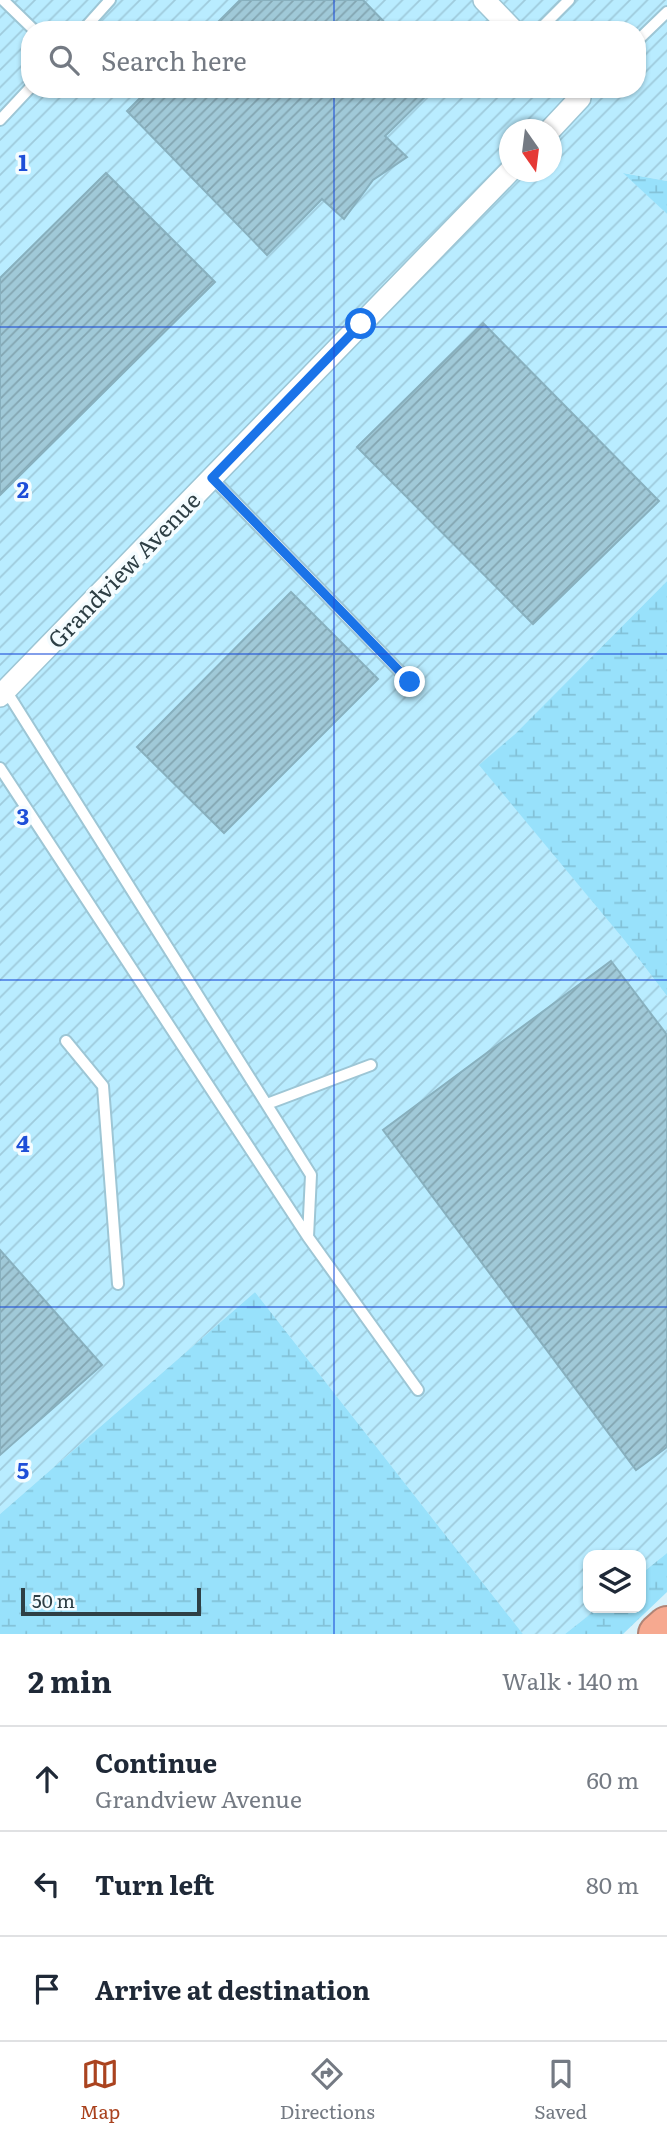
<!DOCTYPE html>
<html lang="en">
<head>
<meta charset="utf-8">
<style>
	:root { --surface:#fff; --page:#f2f2f3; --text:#1f2937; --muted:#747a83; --line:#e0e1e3; --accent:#aa431f }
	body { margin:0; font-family:Literata,serif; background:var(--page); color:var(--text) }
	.controls { position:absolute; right:21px; bottom:21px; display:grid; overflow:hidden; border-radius:14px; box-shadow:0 2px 5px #0004 }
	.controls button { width:63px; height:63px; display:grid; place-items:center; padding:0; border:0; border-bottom:2px solid var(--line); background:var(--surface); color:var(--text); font:35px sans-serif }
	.compass { position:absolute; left:499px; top:119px; width:63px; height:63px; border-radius:50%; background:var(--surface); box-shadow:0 2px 5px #0004; rotate:166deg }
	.scale { position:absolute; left:21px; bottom:18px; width:180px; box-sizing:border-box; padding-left:7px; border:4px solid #2e3f45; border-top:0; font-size:19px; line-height:24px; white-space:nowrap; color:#2e3f45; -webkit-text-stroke:5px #f4fcff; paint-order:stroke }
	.stop { position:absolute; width:21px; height:21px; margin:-16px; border:5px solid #1a73e8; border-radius:50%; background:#fff }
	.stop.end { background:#1a73e8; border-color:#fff; box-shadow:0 2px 7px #0008 }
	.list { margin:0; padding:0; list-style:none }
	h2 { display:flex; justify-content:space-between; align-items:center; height:91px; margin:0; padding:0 28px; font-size:30px }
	h2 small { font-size:23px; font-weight:400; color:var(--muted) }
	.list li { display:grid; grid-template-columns:46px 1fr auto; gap:21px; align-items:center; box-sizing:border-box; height:105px; padding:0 28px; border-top:2px solid var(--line) }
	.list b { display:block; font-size:26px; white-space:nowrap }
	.list p { margin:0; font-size:23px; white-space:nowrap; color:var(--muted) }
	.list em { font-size:23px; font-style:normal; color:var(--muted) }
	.icon { flex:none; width:38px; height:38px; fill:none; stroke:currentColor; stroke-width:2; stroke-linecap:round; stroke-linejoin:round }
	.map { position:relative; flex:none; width:667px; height:1634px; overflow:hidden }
	.search { position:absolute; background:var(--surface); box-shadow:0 2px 5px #0004; left:21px; right:21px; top:21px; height:77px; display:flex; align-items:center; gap:18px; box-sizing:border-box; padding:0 24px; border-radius:28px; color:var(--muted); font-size:26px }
	.sheet { height:406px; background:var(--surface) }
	nav { display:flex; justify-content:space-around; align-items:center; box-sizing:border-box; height:98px; border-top:2px solid var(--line); background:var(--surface); font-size:19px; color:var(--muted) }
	nav a { display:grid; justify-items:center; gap:4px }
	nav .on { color:var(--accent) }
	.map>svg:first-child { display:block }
	.industrial { fill:url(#industrial-furrows); fill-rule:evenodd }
	.wetland { fill:url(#wetland-marsh) }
	.building { fill:url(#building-hatch); stroke:#88b0be; stroke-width:2 }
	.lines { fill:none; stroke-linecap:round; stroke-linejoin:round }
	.service-casing { stroke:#9dc6d5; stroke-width:14 }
	.minor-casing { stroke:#9dc6d5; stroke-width:24 }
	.motorway-casing { stroke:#b08476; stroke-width:42 }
	.service { stroke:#fff; stroke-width:10 }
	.minor { stroke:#fff; stroke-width:21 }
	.motorway { stroke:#f6a990; stroke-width:38 }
	.route { stroke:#1a73e8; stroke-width:9 }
	.grid { fill:none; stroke:#1d4ed8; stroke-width:2; stroke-opacity:0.55 }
	.labels { text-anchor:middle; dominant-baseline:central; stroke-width:7; stroke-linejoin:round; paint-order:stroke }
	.street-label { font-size:23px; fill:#2e3f45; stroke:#f4fcff }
	.grid-label { font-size:23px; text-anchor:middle; font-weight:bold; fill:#1d4ed8; stroke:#f4fcff; stroke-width:7; stroke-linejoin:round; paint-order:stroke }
</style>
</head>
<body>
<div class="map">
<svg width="667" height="1634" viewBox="0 0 667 1634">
	<defs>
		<pattern id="industrial-furrows" width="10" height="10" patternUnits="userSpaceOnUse" patternTransform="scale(1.75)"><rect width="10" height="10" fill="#b9ecff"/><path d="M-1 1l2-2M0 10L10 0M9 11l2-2" fill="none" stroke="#9fcbdc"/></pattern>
		<pattern id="wetland-marsh" width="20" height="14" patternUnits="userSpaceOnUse" patternTransform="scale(1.75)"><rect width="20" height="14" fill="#98e1fb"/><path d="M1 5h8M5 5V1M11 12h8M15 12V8" fill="none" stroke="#83c2d8"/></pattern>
		<pattern id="building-hatch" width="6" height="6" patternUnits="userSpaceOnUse" patternTransform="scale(1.75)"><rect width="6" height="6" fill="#a0c9d8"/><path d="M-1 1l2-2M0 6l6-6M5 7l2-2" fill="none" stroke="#83a5b1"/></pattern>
	</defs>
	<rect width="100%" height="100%" fill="#d9f2fb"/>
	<path class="industrial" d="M0,0h667v181l-43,-8 43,41v367l-152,153 -35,31 145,176 42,55v557l-26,21v-19h-53v53h10l-33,26h-42l-268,-342 -255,222zM30,30h607v59h-607zM510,130h42v42h-42z"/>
	<path class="wetland" d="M623,173l44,8v33z
		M667,581v415l-42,-55 -146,-176 36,-31z
		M255,1292l268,342h-523v-120z
		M667,1553v39l-44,42h-58l33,-26h43v-34z"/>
	<path class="building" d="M240,0h123l29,30h-182z
		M149,89h284l-48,47 22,21 -34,23 -29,39 -22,-20 -55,56 -140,-144z
		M106,173l109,109 -215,213v-217z
		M483,323l176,178 -126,123 -176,-177z
		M291,592l87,87 -154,154 -87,-86z
		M611,961l56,74v412l-31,23 -253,-340z
		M0,1250l102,115 -102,90z"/>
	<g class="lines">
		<defs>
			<path id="service" d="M3,0l31,30
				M83,30l27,-30
				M539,30l30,-30
				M637,41l30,-29
				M0,120l30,-32
				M212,478l198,204
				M5,689l306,486 -3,62
				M0,768l308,469 110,153
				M66,1041l37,45 15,198
				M267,1104l104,-39"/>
			<path id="minor" d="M484,0l29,30
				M550,130l30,-32 -8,-9
				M0,696l510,-525"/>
			<path id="motorway" d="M658,1634l9,-8"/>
		</defs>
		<use href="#service" class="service-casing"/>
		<use href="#minor" class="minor-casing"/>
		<use href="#motorway" class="motorway-casing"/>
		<use href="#service" class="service"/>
		<use href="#minor" class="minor"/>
		<use href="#motorway" class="motorway"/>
	</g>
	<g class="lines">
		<path class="route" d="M361,324l-149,154 198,204"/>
	</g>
	<path class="grid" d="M334,0v30M334,89v1545M0,327h667M0,654h667M0,980h667M0,1307h667"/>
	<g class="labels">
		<g class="street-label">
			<text transform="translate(123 569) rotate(-46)">Grandview Avenue</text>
		</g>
	</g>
	<g class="grid-label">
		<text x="23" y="171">1</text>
		<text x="23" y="498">2</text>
		<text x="23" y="825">3</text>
		<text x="23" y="1152">4</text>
		<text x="23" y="1479">5</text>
	</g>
</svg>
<div class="controls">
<button><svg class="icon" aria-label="layers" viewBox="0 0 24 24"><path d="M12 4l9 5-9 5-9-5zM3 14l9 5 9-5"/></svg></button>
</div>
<svg class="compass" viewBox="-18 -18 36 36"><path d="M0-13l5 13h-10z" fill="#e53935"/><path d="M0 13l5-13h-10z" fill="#747a83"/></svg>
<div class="scale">50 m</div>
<div class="stop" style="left:361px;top:324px"></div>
<div class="stop end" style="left:410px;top:682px"></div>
<div class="search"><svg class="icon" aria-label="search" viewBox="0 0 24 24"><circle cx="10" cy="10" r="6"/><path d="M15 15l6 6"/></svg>Search here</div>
</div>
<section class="sheet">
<h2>2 min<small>Walk · 140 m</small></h2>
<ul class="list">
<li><svg class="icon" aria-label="ahead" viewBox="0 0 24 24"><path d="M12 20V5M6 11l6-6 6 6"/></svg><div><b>Continue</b><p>Grandview Avenue</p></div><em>60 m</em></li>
<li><svg class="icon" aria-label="left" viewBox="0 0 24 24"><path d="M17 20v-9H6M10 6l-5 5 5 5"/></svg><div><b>Turn left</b></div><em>80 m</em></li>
<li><svg class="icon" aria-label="arrive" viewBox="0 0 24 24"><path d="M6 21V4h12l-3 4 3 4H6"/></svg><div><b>Arrive at destination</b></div></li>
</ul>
</section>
<nav>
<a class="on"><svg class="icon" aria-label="map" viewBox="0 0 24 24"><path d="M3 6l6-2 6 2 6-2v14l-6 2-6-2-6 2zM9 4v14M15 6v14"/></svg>Map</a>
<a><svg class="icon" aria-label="directions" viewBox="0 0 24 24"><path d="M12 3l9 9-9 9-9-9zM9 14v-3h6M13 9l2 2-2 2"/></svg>Directions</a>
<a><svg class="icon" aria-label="saved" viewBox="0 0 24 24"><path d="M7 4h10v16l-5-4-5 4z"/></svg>Saved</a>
</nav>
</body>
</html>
